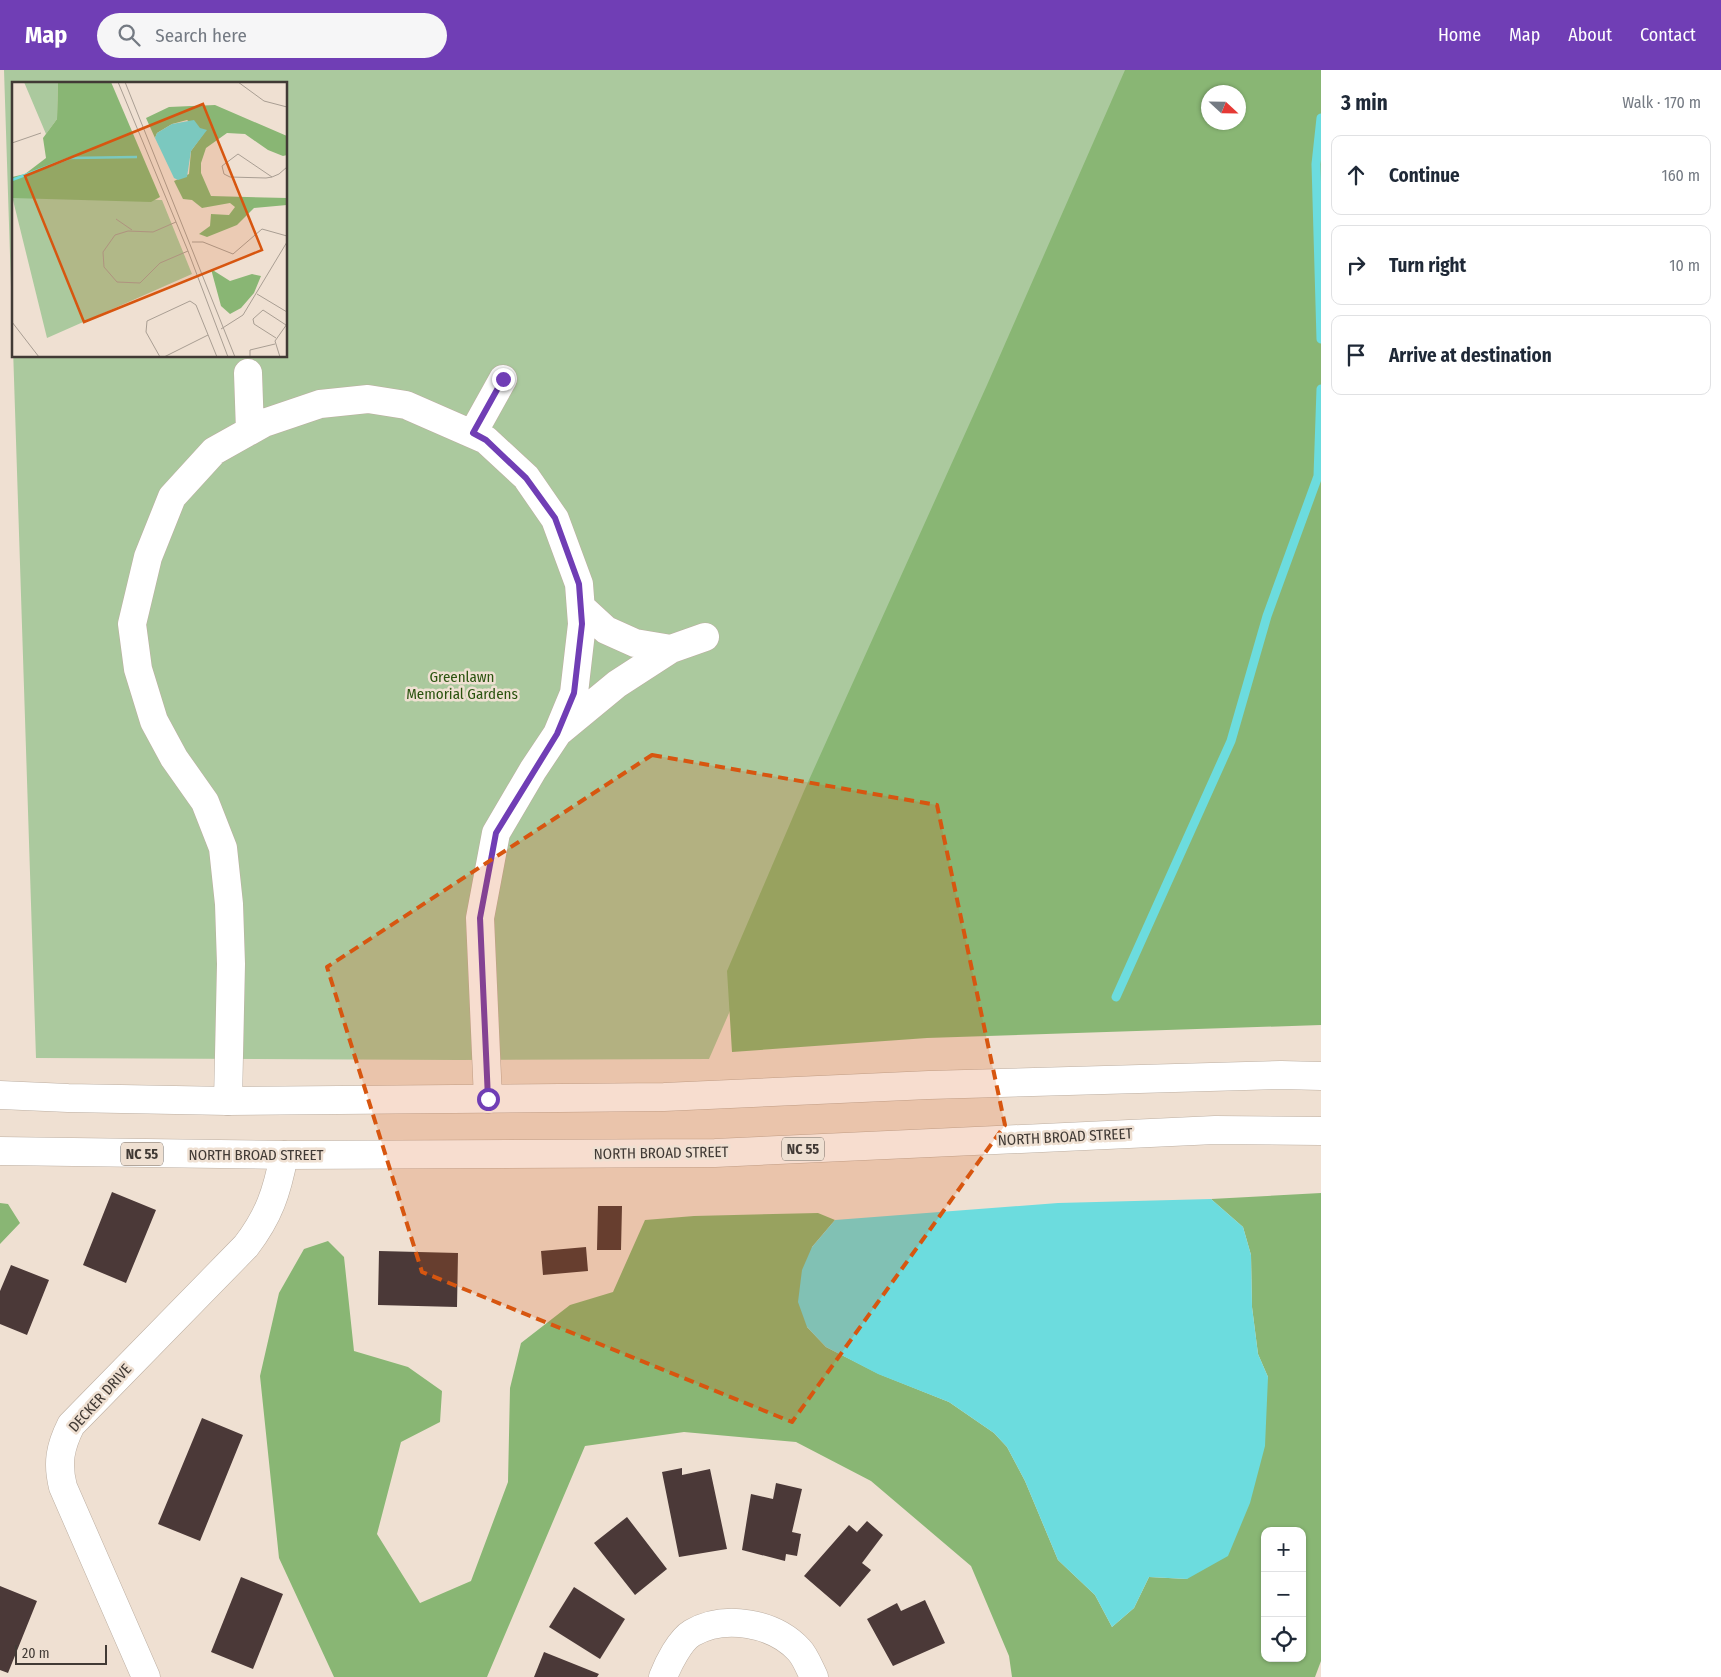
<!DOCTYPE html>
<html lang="en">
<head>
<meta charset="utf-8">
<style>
	:root { --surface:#fff; --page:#f6f6f7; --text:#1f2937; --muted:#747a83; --line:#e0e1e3; --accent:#703eb5 }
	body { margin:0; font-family:"Fira Sans Condensed",sans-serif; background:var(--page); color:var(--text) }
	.controls { position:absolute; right:15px; bottom:15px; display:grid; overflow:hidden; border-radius:10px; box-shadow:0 1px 4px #0004 }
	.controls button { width:45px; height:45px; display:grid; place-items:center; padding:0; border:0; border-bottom:1px solid var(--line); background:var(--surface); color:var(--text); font:25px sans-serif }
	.compass { position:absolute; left:1201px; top:15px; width:45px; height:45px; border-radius:50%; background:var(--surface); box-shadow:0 1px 4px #0004; rotate:112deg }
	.scale { position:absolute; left:15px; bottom:12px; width:92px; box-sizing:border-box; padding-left:5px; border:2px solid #413a35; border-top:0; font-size:14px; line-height:18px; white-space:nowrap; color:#413a35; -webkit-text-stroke:4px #efe0d2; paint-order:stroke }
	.stop { position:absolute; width:15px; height:15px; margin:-11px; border:4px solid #703eb5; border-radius:50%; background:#fff }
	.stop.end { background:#703eb5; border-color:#fff; box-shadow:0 1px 5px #0008 }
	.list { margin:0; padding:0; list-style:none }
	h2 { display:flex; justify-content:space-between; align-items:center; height:65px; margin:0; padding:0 20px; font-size:21px }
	h2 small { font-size:16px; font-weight:400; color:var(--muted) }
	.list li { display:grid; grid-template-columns:32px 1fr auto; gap:15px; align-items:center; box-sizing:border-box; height:80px; margin:0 10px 10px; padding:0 10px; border:1px solid var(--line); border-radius:10px }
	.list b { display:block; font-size:19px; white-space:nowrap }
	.list em { font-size:16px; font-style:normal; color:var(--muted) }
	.icon { flex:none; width:28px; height:28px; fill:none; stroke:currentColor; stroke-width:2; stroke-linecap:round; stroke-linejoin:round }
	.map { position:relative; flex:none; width:1321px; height:1607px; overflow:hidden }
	header { display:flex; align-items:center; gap:30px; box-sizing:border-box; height:70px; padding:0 25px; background:var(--accent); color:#fff }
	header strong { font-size:24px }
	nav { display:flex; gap:28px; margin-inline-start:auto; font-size:18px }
	.search { width:350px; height:45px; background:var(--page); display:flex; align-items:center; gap:12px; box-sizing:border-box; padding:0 18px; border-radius:28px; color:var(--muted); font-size:19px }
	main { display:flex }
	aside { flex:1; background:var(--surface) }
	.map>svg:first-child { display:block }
	.green { fill:#abc99e; fill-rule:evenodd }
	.forest { fill:#89b674; fill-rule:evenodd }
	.water { fill:#6cdcde }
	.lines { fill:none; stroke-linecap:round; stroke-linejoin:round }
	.stream { stroke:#6cdcde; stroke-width:9 }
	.building { fill:#4b3938 }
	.minor-casing { stroke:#bcaea1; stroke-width:29 }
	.highway-casing { stroke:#bcaea1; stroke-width:29 }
	.minor { stroke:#fff; stroke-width:28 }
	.highway { stroke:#fff; stroke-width:28 }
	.route { stroke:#703eb5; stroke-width:6 }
	.marked { fill:#d75610; fill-opacity:0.2; stroke:#d75610; stroke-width:4; stroke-dasharray:10 6; stroke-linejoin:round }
	.labels { text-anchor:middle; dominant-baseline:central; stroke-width:5; stroke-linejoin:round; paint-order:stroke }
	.shield { fill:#efe0d2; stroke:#756c64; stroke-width:1 }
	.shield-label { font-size:14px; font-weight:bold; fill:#413a35 }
	.park-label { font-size:15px; fill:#2a530f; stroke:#efe0d2 }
	.street-label { font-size:15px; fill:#413a35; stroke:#efe0d2 }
	.inset-river { fill:none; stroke:#6cdcde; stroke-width:2.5 }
	.inset-road { fill:none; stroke:#a99e93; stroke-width:1 }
	.view { fill:#d75610; fill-opacity:0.15; stroke:#d75610; stroke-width:2.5 }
	.inset-edge { fill:none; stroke:#413a35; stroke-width:2.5 }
</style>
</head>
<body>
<header>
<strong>Map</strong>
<div class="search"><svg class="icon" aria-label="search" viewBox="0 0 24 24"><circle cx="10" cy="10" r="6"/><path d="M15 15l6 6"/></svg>Search here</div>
<nav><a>Home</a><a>Map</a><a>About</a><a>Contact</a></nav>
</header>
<main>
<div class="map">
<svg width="1321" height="1607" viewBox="0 0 1321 1607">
	<rect width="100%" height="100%" fill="#efe0d2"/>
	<path class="green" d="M4,0h1136l-431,989 -250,1 -423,-2zM14,14h272v272h-272z"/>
	<path class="forest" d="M1125,0h196v955l-394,13 -195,14 -5,-81 77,-180 183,-406zM1208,22h30v30h-30z
		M1321,1123v468l-6,16h-303l-3,-21 -38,-90 -100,-85 -75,-39 -112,-10 -99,14 -98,231h-153l-55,-119 -19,-182 19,-83 25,-44 24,-8 16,16 10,94 54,16 34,24 -2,31 -39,20 -24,92 43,69 51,-22 37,-99 2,-94 11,-45 49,-38 43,-13 32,-72 49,-4 124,-3 17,7 -23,27 -5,80 19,20 53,27 70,28 45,31 13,14 18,34 33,79 37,35 17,32 22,-19 15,-31 38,2 81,-202 -10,-23 -6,-47 -1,-52 -8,-28 -32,-28zM1265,1461h37v127h-37z
		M0,1133l8,1 12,19 -20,21z"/>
	<path class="water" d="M1211,1129l32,28 8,28 1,52 6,47 10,23 -3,69 -15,57 -22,53 -41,23 -38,-2 -15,31 -22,19 -17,-32 -37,-35 -33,-79 -18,-34 -13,-14 -45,-31 -71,-28 -52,-27 -19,-20 -9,-25 4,-32 10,-23 23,-27 223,-17z"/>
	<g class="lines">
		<path class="stream" d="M1321,48l-5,46 5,175
			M1116,927l115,-256 36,-125 51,-140 3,-87"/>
	</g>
	<path class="building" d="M112,1122l44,18 -30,73 -43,-18z
		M598,1136h24l-1,44h-24z
		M586,1177l2,24 -45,4 -2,-24z
		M379,1181l79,2 -1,54 -79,-2z
		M11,1195l38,15 -22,55 -27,-11v-33z
		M202,1348l41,17 -43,106 -42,-17z
		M682,1398v7l28,-6 17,80 -48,8 -17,-85z
		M776,1413l26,6 -10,43 9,2 -4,22 -11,-2 -1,7 -43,-11 9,-56 22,5z
		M627,1447l40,52 -32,26 -41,-52z
		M867,1451l16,14 -21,28 9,7 -31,37 -36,-31 45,-51 8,7z
		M241,1507l42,17 -30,75 -42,-17z
		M0,1516l37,15 -29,72 -8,-3z
		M574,1517l51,32 -25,40 -51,-32z
		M925,1530l20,43 -52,23 -26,-47 30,-16 4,8z
		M544,1582l55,22 -2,3h-63z"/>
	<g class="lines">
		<defs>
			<path id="minor" d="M248,303l2,58
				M473,363l30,-54
				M581,537l25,23 29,13 36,6
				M560,661l57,-47 54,-35 34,-12
				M228,1031l3,-137 -2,-60 -6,-56 -18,-46 -31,-44 -20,-37 -16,-52 -6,-45 16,-67 24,-60 42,-46 50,-28 56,-19 48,-5 38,6 80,35 40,37 29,42 24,65 3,40 -8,69 -17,41 -24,36 -37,63 -16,85 8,181
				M146,1607l-83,-190c-6,-24 -3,-40 8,-62l175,-179c23,-30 31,-54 38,-91
				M663,1607c5,-13 17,-37 29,-44 33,-19 82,-10 107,17 6,6 11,19 15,27"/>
			<path id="highway" d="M0,1025l68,3 160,3 436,-4 265,-12 352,-10 40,1
				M0,1081l284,4 431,-2 500,-23 106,1"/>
		</defs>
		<use href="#minor" class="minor-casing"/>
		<use href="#highway" class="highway-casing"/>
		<use href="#minor" class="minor"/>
		<use href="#highway" class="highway"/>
	</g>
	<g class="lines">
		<path class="route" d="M488,1029l-8,-181 16,-85 61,-99 17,-41 8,-69 -3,-40 -24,-66 -29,-40 -40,-38 -13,-7 30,-54"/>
	</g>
	<path class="marked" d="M652,685l285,50 68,320 -213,297 -370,-150 -95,-305z"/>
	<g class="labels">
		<g class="shield">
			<rect x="782" y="1067.5" width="42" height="23" rx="4"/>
			<rect x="121" y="1072.5" width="42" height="23" rx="4"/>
		</g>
		<g class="shield-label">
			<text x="803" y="1079">NC 55</text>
			<text x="142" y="1084">NC 55</text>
		</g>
		<g class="park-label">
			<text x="462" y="607">Greenlawn<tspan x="462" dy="17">Memorial Gardens</tspan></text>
		</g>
		<g class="street-label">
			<text transform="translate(1065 1067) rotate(-3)">NORTH BROAD STREET</text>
			<text transform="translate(661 1083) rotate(-1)">NORTH BROAD STREET</text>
			<text x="256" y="1085">NORTH BROAD STREET</text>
			<text transform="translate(100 1328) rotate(-48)">DECKER DRIVE</text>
		</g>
	</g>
	<g transform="translate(12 12)">
		<rect width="275" height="275" fill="#efe0d2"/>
		<path d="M12,0h34l-1,37 -11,15zM0,114l150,4 30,74 -145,64z" fill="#abc99e"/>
		<path d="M46,0h53l49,115 -9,5 -139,-4v-21l13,-3 21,-16 -3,-20 14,-19zM203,23l72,31v19l-4,1 -15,-6 -23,-16 -18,-1 -21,15 -5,15v10l10,23 76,2v7l-33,3 -17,17 -30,12 -8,-3 11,-8 1,-12 18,1 6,-8 -5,-4 -28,5 -10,-8 -9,-1 -9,-18 15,-7 2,-23 13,-18 -17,-13 -15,4 -15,9 -2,5 -9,-20 23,-11zM199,187l19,12 22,-7 9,2 -7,17 -13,15 -11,6 -9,-8z" fill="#89b674"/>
		<path d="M182,38l6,8 7,2 -16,21 -4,26 -9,3 -4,-2 -19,-40 2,-5 15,-9z" fill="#6cdcde"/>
		<path class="inset-river" d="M0,98l58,-22 67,-1"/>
		<path class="inset-road" d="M106,0l70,169 40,106M113,0l110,275M226,0l26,19 23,6M0,61l29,-10M260,95l-34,-23 -16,12 2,8 6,3 36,1 6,-1 7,-3 8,-7M104,137l16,11M164,140l-23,10 -25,-1 -13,4 -12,17 1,15 13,15 23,1 20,-20 28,-12M180,160h11l30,12 29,-25 25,7M245,212l30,18M0,240l27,35M209,247l22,-14 44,-73M264,256l-22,-14 -1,-5 10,-9 23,15M148,275l-14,-25 1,-11 43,-20 6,4 21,52M152,275l44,-22M238,275v-7l25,-6M268,275l-5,-16 12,-17"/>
		<path class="view" d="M191,22l59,146 -178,72 -59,-146z"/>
		<rect width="275" height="275" class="inset-edge"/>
	</g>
</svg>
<div class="controls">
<button>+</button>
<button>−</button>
<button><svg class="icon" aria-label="locate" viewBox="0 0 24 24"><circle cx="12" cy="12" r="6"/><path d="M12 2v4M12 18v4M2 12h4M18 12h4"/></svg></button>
</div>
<svg class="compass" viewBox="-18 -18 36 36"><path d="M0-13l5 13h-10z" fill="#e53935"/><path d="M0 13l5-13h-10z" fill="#747a83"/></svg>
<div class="scale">20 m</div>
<div class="stop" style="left:488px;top:1029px"></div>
<div class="stop end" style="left:503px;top:309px"></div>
</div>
<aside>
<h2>3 min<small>Walk · 170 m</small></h2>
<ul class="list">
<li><svg class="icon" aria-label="ahead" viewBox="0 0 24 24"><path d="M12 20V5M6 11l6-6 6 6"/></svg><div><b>Continue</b></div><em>160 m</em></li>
<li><svg class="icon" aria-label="right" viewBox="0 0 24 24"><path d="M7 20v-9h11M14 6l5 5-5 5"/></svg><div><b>Turn right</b></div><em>10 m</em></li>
<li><svg class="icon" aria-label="arrive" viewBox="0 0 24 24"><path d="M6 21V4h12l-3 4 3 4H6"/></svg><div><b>Arrive at destination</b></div></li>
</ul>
</aside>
</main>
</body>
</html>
